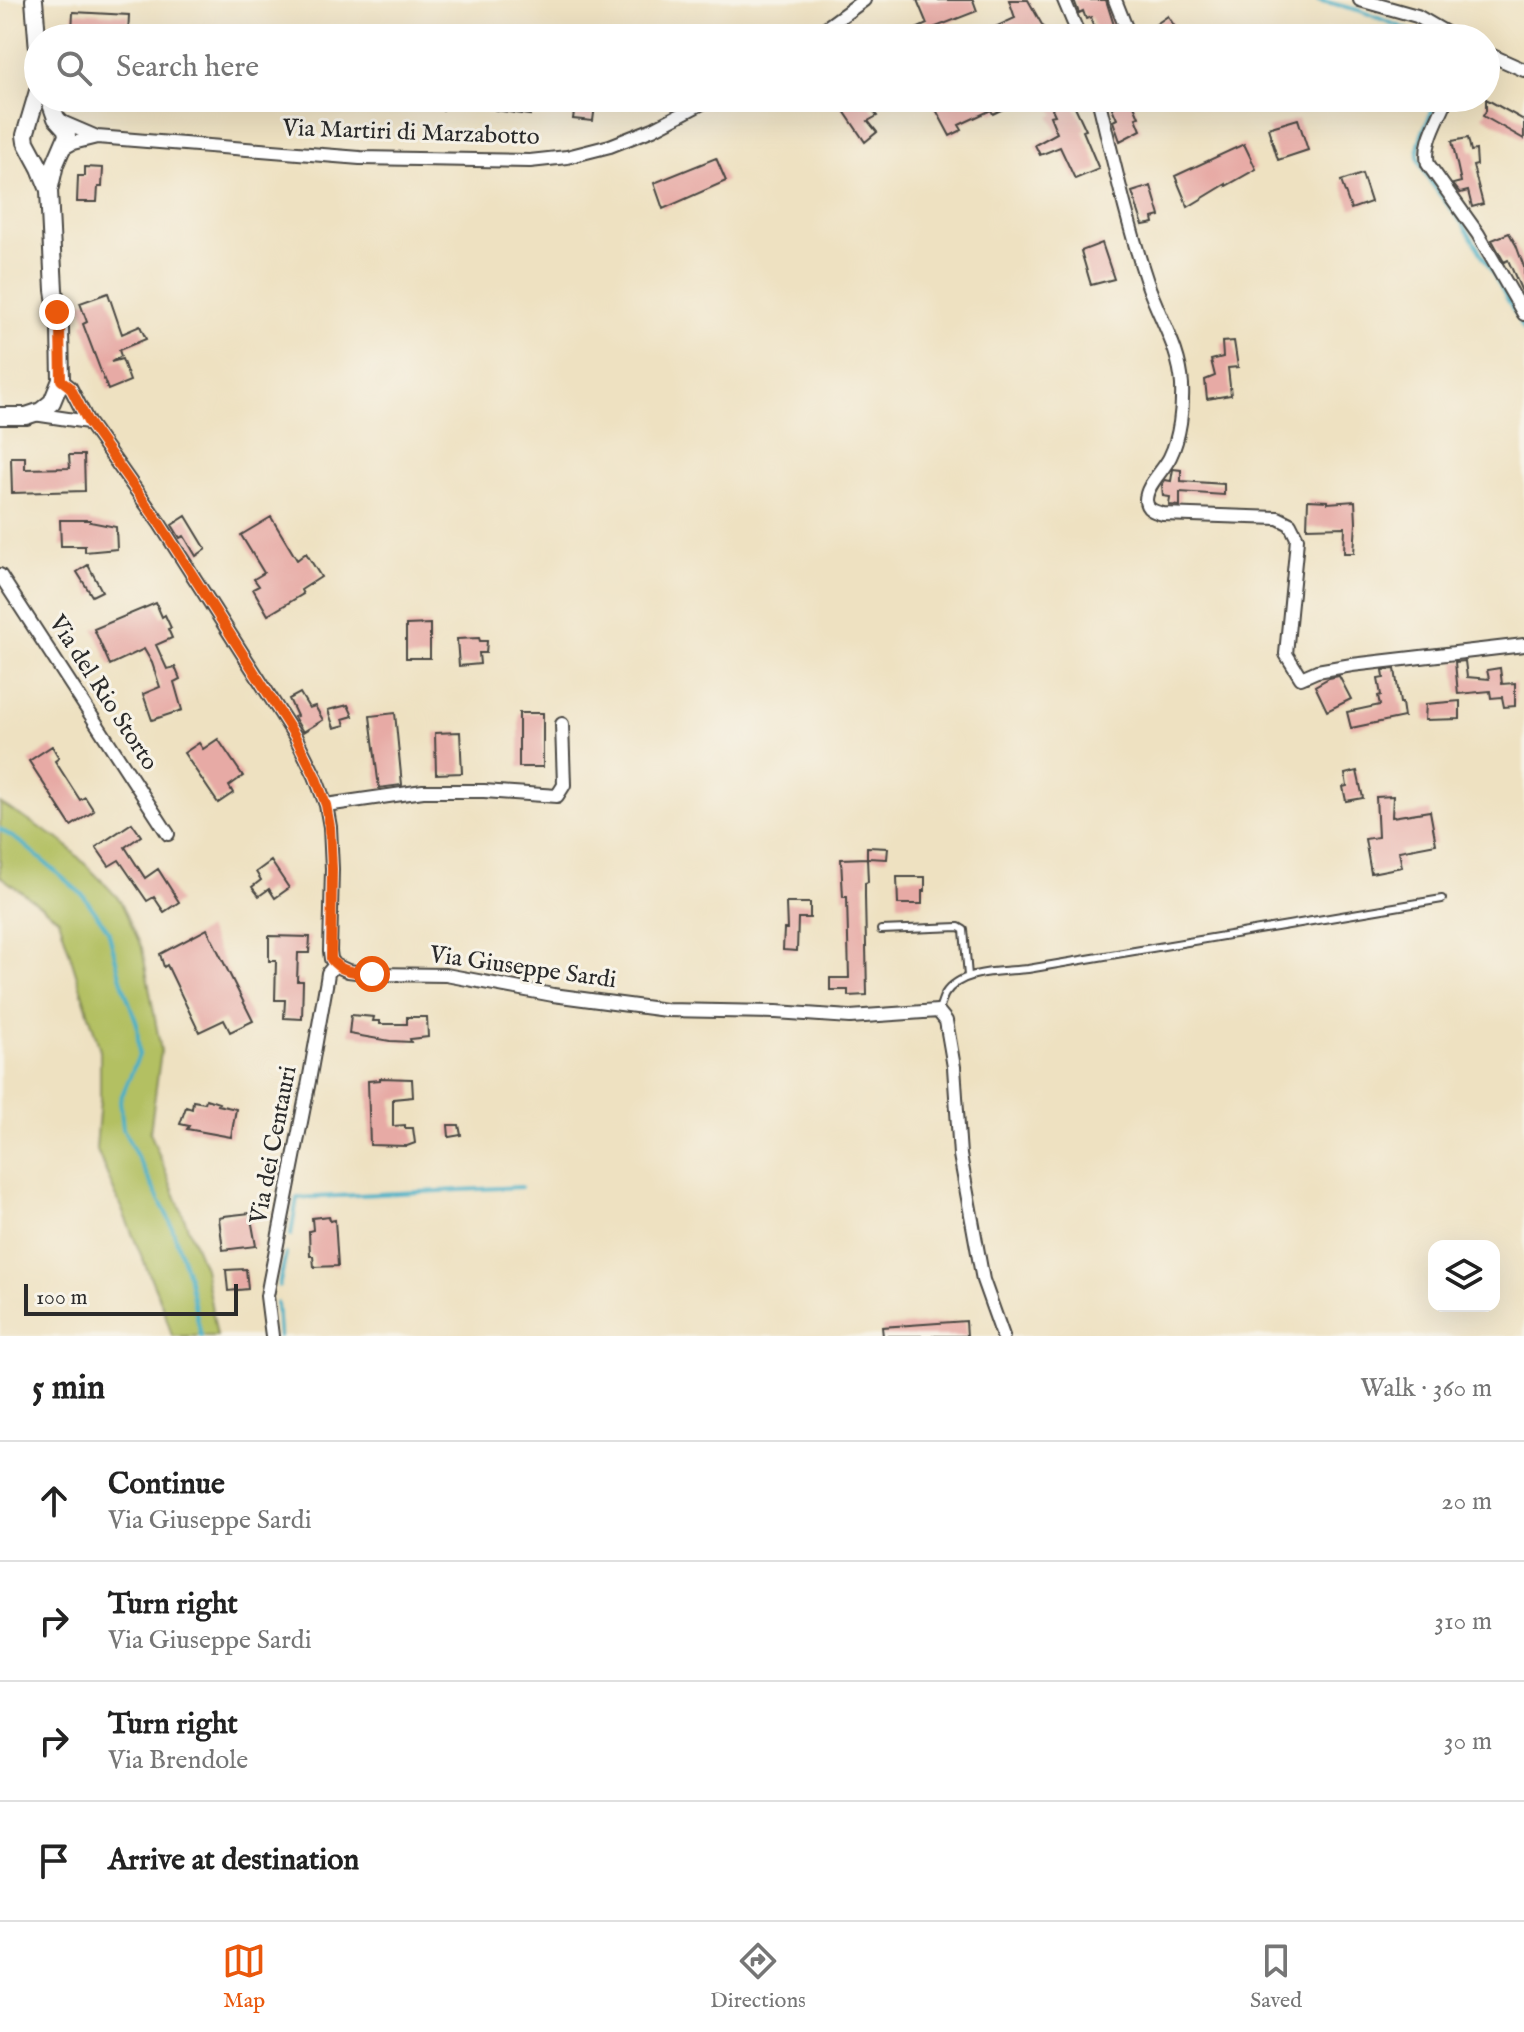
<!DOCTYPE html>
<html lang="en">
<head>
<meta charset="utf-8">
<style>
	:root { --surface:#fff; --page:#f6f6f6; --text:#222; --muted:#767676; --line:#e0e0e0; --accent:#ea580c }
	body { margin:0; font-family:"IM FELL English",serif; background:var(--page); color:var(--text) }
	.controls { position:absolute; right:24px; bottom:24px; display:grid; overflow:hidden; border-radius:16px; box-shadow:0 8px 32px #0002 }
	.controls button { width:72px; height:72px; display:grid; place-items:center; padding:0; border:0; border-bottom:2px solid var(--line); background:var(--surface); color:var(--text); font:40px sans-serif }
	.scale { position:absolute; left:24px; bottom:20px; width:214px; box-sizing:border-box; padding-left:8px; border:4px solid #2b2b2b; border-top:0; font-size:22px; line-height:28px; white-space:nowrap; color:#2b2b2b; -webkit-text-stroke:6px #f7f3e8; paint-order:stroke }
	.stop { position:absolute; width:24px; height:24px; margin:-18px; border:6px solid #ea580c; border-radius:50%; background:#fff }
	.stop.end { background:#ea580c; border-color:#fff; box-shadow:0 2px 8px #0008 }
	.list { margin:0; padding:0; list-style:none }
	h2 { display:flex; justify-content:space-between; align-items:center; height:104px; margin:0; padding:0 32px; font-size:34px }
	h2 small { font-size:26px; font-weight:400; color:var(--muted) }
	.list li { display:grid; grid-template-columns:52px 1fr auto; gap:24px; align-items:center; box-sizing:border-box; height:120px; padding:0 32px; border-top:2px solid var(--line) }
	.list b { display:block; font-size:30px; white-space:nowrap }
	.list p { margin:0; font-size:26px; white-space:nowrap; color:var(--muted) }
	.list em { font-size:26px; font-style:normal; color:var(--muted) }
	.icon { flex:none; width:44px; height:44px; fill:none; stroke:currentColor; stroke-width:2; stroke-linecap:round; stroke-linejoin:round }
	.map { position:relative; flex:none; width:1524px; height:1336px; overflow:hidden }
	.search { position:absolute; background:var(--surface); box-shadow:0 8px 32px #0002; left:24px; right:24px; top:24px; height:88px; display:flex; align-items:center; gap:20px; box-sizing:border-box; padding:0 28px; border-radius:44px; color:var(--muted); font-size:30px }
	.sheet { height:584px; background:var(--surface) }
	nav { display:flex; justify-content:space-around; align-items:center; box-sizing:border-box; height:112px; border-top:2px solid var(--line); background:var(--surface); font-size:22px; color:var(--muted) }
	nav a { display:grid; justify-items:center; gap:4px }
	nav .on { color:var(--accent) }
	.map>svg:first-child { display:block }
	.green { fill:#b3c062; stroke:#6f7646; stroke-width:2 }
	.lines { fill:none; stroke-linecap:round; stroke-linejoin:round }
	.stream { stroke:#46afc5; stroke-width:4 }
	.building { fill:#e7aaa5 }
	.service-casing { stroke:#484642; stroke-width:10 }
	.minor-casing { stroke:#484642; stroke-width:16 }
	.tertiary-casing { stroke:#484642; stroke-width:20 }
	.path { stroke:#484642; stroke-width:3; stroke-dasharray:2 6; stroke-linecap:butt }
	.service { stroke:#fff; stroke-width:6 }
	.minor { stroke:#fff; stroke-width:12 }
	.tertiary { stroke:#fff; stroke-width:16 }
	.route { stroke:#ea580c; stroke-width:10 }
	.labels { text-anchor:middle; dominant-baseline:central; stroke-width:6; stroke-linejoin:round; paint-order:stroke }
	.street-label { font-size:24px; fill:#2b2b2b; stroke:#f7f3e8 }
</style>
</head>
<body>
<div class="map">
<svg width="1524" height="1336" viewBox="0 0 1524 1336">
	<rect width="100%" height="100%" fill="#f7f3e8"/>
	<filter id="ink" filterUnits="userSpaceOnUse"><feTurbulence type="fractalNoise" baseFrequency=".0125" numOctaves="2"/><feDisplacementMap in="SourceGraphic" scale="16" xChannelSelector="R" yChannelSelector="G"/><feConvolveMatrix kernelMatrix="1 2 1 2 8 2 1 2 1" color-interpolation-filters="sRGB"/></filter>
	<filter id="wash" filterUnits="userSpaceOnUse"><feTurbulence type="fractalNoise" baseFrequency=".006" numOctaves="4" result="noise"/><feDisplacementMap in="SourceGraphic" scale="32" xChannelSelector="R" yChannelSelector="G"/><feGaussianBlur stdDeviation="1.8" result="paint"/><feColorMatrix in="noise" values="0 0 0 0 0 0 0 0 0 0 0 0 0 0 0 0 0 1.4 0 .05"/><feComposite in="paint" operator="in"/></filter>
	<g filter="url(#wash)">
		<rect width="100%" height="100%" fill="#eee1c1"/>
		<path class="green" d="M0,803l63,39 39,39 18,19 22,48 19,103 -11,81 54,136 13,68h-45l-9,-29 -67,-159 4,-48v-50l-41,-131 -59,-43z"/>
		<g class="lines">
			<path class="stream" d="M1318,0l40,10 71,28
				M1438,98c-6,15 -22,43 -20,58 2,17 33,52 44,67 23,34 43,71 62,107
				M0,829l23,15 60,51 25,35 13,49 16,45 2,31 -19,45 3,29 47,92 18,54 13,61
				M291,1235l6,-37 224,-11
				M279,1286l7,-32
				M277,1303l2,33"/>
		</g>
		<g id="blocks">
			<path class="building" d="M917,0h56l4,11 -44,17 4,10h-40l30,-14z
				M1009,0h19l17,30 -16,8h-31l-5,-10 22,-10z
				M1074,0h32l12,38h-20l-7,-21 -5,2 -3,-8 -4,2z
				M73,12l56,3 -1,20 -56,-3z
				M1168,16l14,22h-43v-2z
				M310,98h45l-2,12 -43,-4z
				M414,98h30l-1,12 -30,-1z
				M497,98h36l-3,17 -35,-5z
				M576,98h20l-3,23 -20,-2z
				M845,98h19l13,18 -9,5 9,11 -12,10 -27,-40z
				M950,98h76l-33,16 -2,-4 -32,15 3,5 -12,6 -16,-30z
				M1047,98h24l15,32 -3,1 16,38 -24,10 -15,-32 -20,8 -5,-10 22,-12 -7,-17 5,-1z
				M1131,98l8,19 -3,1 5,12 -21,11 -7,-20 4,-2 -5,-11z
				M1486,99l38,21v19l-41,-23 3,-5z
				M1298,119l10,31 -30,10 -10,-32z
				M1468,138l3,13 5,-1 1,15 -4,1 10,38 -11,3 -4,-16 -8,2 -7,-9 8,-2 -9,-41z
				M1244,144l12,25 -30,17v-2l-38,23 -13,-31z
				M716,158l10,23 -63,28 -9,-26z
				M85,167l18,1 -1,19h-4l-1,15h-20l1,-26h7z
				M1362,174l9,28 -20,7 -10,-28z
				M1151,186l9,30 -7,2 1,5 -11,2 -11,-33z
				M1509,233l7,12 8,22v29l-16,-36 -4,2 -12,-22z
				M1102,243l12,36 -23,6 -10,-34z
				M108,293l14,41 18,-8 6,13 -27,11 2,6 -10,6 11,-3 8,22 -22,9 -25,-66 4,-2 -7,-19z
				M1234,341l4,26 -10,1 3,27 -24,4 -2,-19 10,-4 -4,-16 12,-3 -1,-15z
				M69,455h15l1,36 -73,2 -1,-36h14v12l45,-1z
				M1173,469l8,1v11l43,3v11l-44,-3v14l-11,-1 1,-8 -7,-1 -1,-11 3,-5 6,1z
				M1308,500l20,1v2l27,-2 1,22 -2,30h-10l1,-26 -38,1z
				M186,516l20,33 -10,7 -12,-20 -4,2 -8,-13z
				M271,517l26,43 9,-7 15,24 -20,13 2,4 -35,21 -15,-26 6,-3 -5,-7 10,-6 -23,-38z
				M60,520h30v2l26,5 1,22 -32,3v-6h-24z
				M88,565l14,26 -10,5 -15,-24z
				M156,603l6,14 3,-2 6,13 -3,1 4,9 -16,7 11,24 8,-2 5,12 -6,3 8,28 -30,10 -9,-26 17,-7 -8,-24 -8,-14 -34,16 -16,-36z
				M430,624v34h-24v-33z
				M479,638l1,3h7l-1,12h-7l1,11 -21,2 -2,-27z
				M1465,661l2,16 22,2 -2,-9 13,-2 2,16 13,-1v23l-11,1 -2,-10 -11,1 -1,-7 -32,3 -3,-32z
				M1395,669l5,34h2l2,14 -53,11 -4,-16 33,-7 -2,-9 3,-1 -3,-16 6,-1 -1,-8z
				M1339,676l12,23 -24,12 -12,-25 14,-8z
				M300,693l9,15 6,-2 8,14 -20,12 -9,-15 3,-1 -8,-17z
				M1460,701v18l-35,1 1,-16z
				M348,705l5,11 -10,3 2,6 -11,3 -6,-18z
				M395,713l7,72 -23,3 -9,-72z
				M519,713h24v54h-24z
				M460,732l2,41 -26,1 -1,-41z
				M218,739l25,37 -14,10 4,7 -15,10 -34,-50 15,-10 4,6z
				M52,746l7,12 -4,3 25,39 5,-3 9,14 -23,15 -42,-65z
				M1357,771l6,27 -17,3 -3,-14 4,-1 -2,-12z
				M1393,796l-1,21 38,-6 6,33 -37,7 3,16 -31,6 -6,-34 13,-2 -2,-40z
				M132,823l9,13 -16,11 20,31 13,-9 21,33 -15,10 -10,-15 -7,4 -28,-41 -10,6 -13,-19z
				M867,847l21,1 -1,11 -20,-1 1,24 -3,1v13l2,99 -19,1v-6h-18v-12h19l-2,-81h-4l-2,-38 26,-1z
				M271,861l18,27 -14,10 -6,-9 -10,7 -7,-9 9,-7 -5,-8z
				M897,877h28v14h-3v13h-24z
				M786,903h24v15h-12l-1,33 -14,-1 1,-21h3z
				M207,929l46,92 -23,11 -6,-12 -25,12 -32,-67 -3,2 -4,-13z
				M269,936l41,1 -1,16h-11l-1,28h6l-1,38 -18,-1 1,-18h-10l1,-39h-7z
				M351,1015l23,2 -1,4h7v3h27v-7h20l1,20 -18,2 1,3 -21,-1 -41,-7z
				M380,1078l32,1 1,18 -20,2v27l12,-1v3h8l2,15 -8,3 -37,-1 -2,-64 12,-1z
				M206,1099l13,4 -1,2 18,4 -5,28 -44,-8 2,-3 -9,-2 6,-17 6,2 1,-8 12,2z
				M448,1125h11l2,10 -12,2z
				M250,1213l6,33 -33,4 -4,-32 5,-1v-1z
				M329,1216l1,5 5,-1 3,46 -24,1 -1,-11h-3l-1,-25 4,-1 -1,-12z
				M246,1269l2,20 -20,2 -2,-21z
				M966,1321l1,15h-84l-1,-9z"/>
		</g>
	</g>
	<g filter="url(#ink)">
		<use href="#blocks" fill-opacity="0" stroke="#484642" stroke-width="2"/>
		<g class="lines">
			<defs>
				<path id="service" d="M881,930l78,-3 5,3 4,46
					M938,1011c3,-5 4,-12 7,-17 16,-25 57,-22 83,-25l414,-70"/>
				<path id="minor" d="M1064,0l16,38
					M1115,0l15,38
					M1360,0l57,16 38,22
					M812,38l52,-38
					M1486,53l38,17
					M1098,98c15,61 29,124 49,184 11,34 33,66 35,103 1,23 -2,52 -12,72 -6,13 -24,28 -24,43 0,10 10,12 17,14l115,4 12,6 7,14 -1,13 -10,103 15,24 16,-7 35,-6 172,-20
					M1447,98c-8,21 -24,44 -19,66l50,70 46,80
					M62,122l35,15 263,21 170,3 37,-4 43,-11 43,-17 59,-31
					M62,149l11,-6 24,-6
					M61,380l9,7 18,35 72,102 135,212 20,40 11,29 4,22 2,42 -2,82 1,8 4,6 13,6 24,3 74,1 107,20 113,15 110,2 74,5 88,-6 8,10 8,46 6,88 23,125 20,56
					M34,414l54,8
					M0,575l168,259
					M326,805l97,-14h61l73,5 7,-11 -2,-61
					M272,1336l-5,-40 3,-16 39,-199 18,-101 1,-7 7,-8"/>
				<path id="tertiary" d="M34,0l4,50
					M38,91l-13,44 1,7 14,26 9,22
					M0,416h26l15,-5 11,-9 9,-22 -1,-51 -6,-39 -5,-99 6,-27 12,-28 -1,-7 -10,-11 -7,-20"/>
			</defs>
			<use href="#service" class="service-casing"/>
			<use href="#minor" class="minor-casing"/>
			<use href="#tertiary" class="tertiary-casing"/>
			<path class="path" d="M29,61l2,17"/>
			<use href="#service" class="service"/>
			<use href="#minor" class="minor"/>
			<use href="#tertiary" class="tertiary"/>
		</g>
	</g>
	<g class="lines" filter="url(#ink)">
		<path class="route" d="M57,312l3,17 1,51 9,7 18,35 72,102 135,212 20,40 11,29 4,22 2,42 -1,90c10,14 26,13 41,15"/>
	</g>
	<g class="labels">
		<g class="street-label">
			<text transform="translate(411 133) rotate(2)">Via Martiri di Marzabotto</text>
			<text transform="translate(103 693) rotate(57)">Via del Rio Storto</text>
			<text transform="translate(523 968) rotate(8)">Via Giuseppe Sardi</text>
			<text transform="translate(274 1145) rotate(-79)">Via dei Centauri</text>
		</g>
	</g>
</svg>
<div class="controls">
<button><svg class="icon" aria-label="layers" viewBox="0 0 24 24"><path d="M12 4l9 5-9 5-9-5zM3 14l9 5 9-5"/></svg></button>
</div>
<div class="scale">100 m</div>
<div class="stop" style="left:372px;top:974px"></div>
<div class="stop end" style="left:57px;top:312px"></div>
<div class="search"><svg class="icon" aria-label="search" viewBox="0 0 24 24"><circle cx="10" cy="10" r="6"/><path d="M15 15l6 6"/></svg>Search here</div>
</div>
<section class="sheet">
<h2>5 min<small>Walk · 360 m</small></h2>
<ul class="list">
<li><svg class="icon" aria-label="ahead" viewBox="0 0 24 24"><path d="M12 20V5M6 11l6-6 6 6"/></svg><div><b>Continue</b><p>Via Giuseppe Sardi</p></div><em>20 m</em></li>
<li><svg class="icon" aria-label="right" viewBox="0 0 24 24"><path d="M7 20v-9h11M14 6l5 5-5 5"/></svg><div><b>Turn right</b><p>Via Giuseppe Sardi</p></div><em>310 m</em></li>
<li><svg class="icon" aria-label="right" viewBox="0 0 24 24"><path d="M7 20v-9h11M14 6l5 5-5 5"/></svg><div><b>Turn right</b><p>Via Brendole</p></div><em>30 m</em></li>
<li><svg class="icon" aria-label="arrive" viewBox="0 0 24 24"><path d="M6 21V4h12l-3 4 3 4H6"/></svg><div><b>Arrive at destination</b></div></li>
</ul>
</section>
<nav>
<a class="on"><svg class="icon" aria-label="map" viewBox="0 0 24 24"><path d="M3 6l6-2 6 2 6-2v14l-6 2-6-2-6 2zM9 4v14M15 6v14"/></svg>Map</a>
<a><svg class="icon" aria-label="directions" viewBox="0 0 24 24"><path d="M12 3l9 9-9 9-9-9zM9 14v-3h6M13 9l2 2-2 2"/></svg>Directions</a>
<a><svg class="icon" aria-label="saved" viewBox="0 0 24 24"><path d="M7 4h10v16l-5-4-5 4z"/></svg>Saved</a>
</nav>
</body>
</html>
